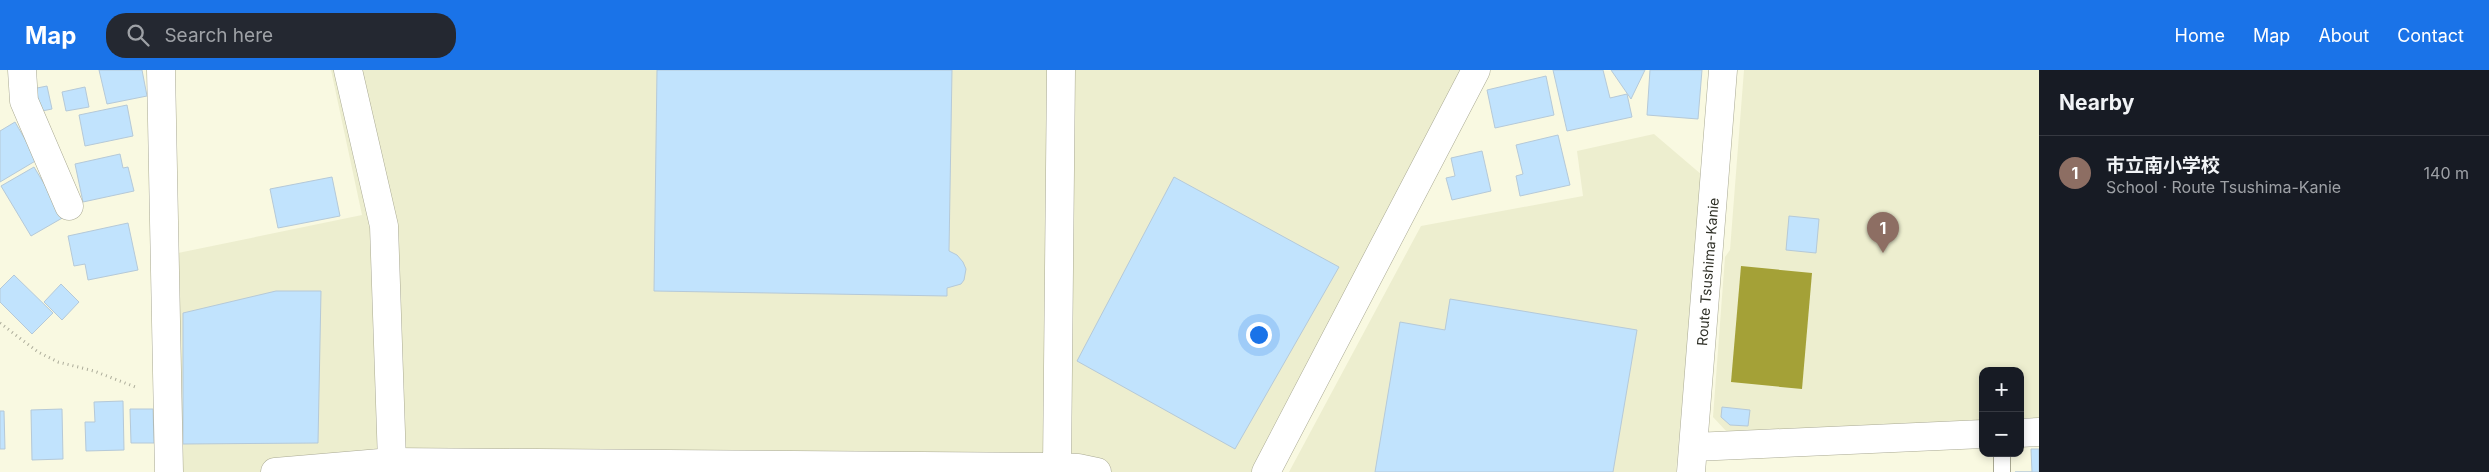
<!DOCTYPE html>
<html lang="en">
<head>
<meta charset="utf-8">
<style>
	:root { --surface:#171b24; --page:#242831; --text:#f1f3f6; --muted:#9ea1a6; --line:#363941; --accent:#1a73e8 }
	body { margin:0; font-family:Inter,"Noto Sans JP",sans-serif; background:var(--page); color:var(--text) }
	.controls { position:absolute; right:15px; bottom:15px; display:grid; overflow:hidden; border-radius:10px; box-shadow:0 2px 8px #0003 }
	.controls button { width:45px; height:45px; display:grid; place-items:center; padding:0; border:0; border-bottom:1px solid var(--line); background:var(--surface); color:var(--text); font:25px sans-serif }
	.you { position:absolute; left:1258px; top:264px; width:18px; height:18px; margin:-12px; border:4px solid #fff; border-radius:50%; background:#1a73e8; box-shadow:0 0 0 8px #1a73e833 }
	.badge { display:grid; place-items:center; width:32px; height:32px; border-radius:50%; background:var(--accent); color:#fff; font-size:16px; font-weight:700 }
	.pin { position:absolute; translate:-50% -41px; filter:drop-shadow(0 1px 2px #0008) }
	.pin::after { content:''; position:absolute; top:26px; width:18px; height:15px; background:inherit; clip-path:polygon(0 0,100% 0,50% 100%) }
	.list { margin:0; padding:0; list-style:none }
	h2 { display:flex; justify-content:space-between; align-items:center; height:65px; margin:0; padding:0 20px; font-size:21px }
	h2 small { font-size:16px; font-weight:400; color:var(--muted) }
	.list li { display:grid; grid-template-columns:32px 1fr auto; gap:15px; align-items:center; box-sizing:border-box; height:75px; padding:0 20px; border-top:1px solid var(--line) }
	.list b { display:block; font-size:19px; white-space:nowrap }
	.list p { margin:0; font-size:16px; white-space:nowrap; color:var(--muted) }
	.list em { font-size:16px; font-style:normal; color:var(--muted) }
	.icon { flex:none; width:28px; height:28px; fill:none; stroke:currentColor; stroke-width:2; stroke-linecap:round; stroke-linejoin:round }
	.map { position:relative; flex:none; width:2039px; height:402px; overflow:hidden }
	header { display:flex; align-items:center; gap:30px; box-sizing:border-box; height:70px; padding:0 25px; background:var(--accent); color:#fff }
	header strong { font-size:24px }
	nav { display:flex; gap:28px; margin-inline-start:auto; font-size:18px }
	.search { width:350px; height:45px; background:var(--page); display:flex; align-items:center; gap:12px; box-sizing:border-box; padding:0 18px; border-radius:20px; color:var(--muted); font-size:19px }
	main { display:flex }
	aside { flex:1; background:var(--surface) }
	.map>svg:first-child { display:block }
	.built { fill:#edeecf }
	.water { fill:#a4a137 }
	.building { fill:#c1e3fd; stroke:#b5c9d8 }
	.lines { fill:none; stroke-linecap:round; stroke-linejoin:round }
	.lane-casing { stroke:#a9a993; stroke-width:18 }
	.street-casing { stroke:#a9a993; stroke-width:29 }
	.secondary-casing { stroke:#a9a993; stroke-width:29 }
	.path { stroke:#acac9a; stroke-width:3; stroke-dasharray:1 4; stroke-linecap:butt }
	.lane { stroke:#fff; stroke-width:16 }
	.street { stroke:#fff; stroke-width:28 }
	.secondary { stroke:#fff; stroke-width:28 }
	.labels { text-anchor:middle; dominant-baseline:central; stroke-width:4; stroke-linejoin:round; paint-order:stroke }
	.street-label { font-size:14px; fill:#313229; stroke:#fff }
</style>
</head>
<body>
<header>
<strong>Map</strong>
<div class="search"><svg class="icon" aria-label="search" viewBox="0 0 24 24"><circle cx="10" cy="10" r="6"/><path d="M15 15l6 6"/></svg>Search here</div>
<nav><a>Home</a><a>Map</a><a>About</a><a>Contact</a></nav>
</header>
<main>
<div class="map">
<svg width="2039" height="402" viewBox="0 0 2039 402">
	<rect width="100%" height="100%" fill="#f9f9e1"/>
	<path class="built" d="M331,0h1133l-211,402h-1072l-3,-219 184,-38z
		M1744,0h295v348l-19,1v-48h-37v50l-256,11 -14,-15 12,-160 5,-7z
		M1654,64l48,41 -26,297h-387l132,-246 162,-30 -6,-45z"/>
	<path class="water" d="M1741,196l71,7 -10,116 -71,-7z"/>
	<path class="building" d="M99,0h43l5,26 -40,8z
		M657,0h295l-3,181 8,4 6,7 3,7 -2,11 -3,4 -14,4v8l-293,-5z
		M1553,0h50l7,28 17,-4 5,23 -65,14z
		M1611,0h34l-14,29z
		M1650,0h52l-4,49 -51,-4z
		M1546,6l8,39 -59,13 -8,-38z
		M47,16l5,23 -15,3 -5,-23z
		M85,17l4,20 -23,4 -4,-19z
		M127,35l6,31 -48,10 -6,-31z
		M15,52l22,38 -37,22v-51z
		M1558,65l12,50 -50,11 -4,-20 7,-2 -7,-29z
		M1482,81l9,40 -39,9 -6,-22 9,-2 -4,-18z
		M120,84l3,14 5,-1 6,24 -51,11 -8,-38z
		M34,97l30,50 -33,19 -30,-50z
		M332,107l8,39 -62,12 -8,-39z
		M1174,107l165,90 -104,182 -158,-88z
		M1789,146l30,3 -3,34 -30,-3z
		M128,153l10,47 -50,10 -3,-16 -11,2 -6,-30z
		M14,205l39,38 -21,21 -32,-32v-13z
		M61,214l18,18 -17,18 -18,-18z
		M276,221h45l-3,152 -135,1v-131z
		M1450,229l187,31 -24,142h-238l25,-150 45,8z
		M123,331l1,49 -38,1 -1,-29h10l-1,-20z
		M1722,337l28,3 -2,16 -18,-1 -9,-8z
		M62,339l1,50 -31,1 -1,-50z
		M130,339h23l1,34h-23z
		M0,341h4l1,38h-5z
		M2031,379h8v23h-24h17z"/>
	<g class="lines">
		<defs>
			<path id="lane" d="M2002,383v19"/>
			<path id="street" d="M22,0l2,31 45,105
				M161,0l8,402
				M2020,363l19,-1
				M1694,377l289,-13
				M1057,397l4,-397
				M275,402l117,-10 665,5 21,1 19,4
				M1266,402l210,-402"/>
			<g id="secondary">
				<path d="M348,0l36,156 8,236"/>
				<path id="s1" d="M1691,402l32,-402"/>
			</g>
		</defs>
		<use href="#lane" class="lane-casing"/>
		<use href="#street" class="street-casing"/>
		<use href="#secondary" class="secondary-casing"/>
		<path class="path" d="M0,253l38,29 20,10 36,9 44,17"/>
		<use href="#lane" class="lane"/>
		<use href="#street" class="street"/>
		<use href="#secondary" class="secondary"/>
	</g>
	<g class="labels">
		<g class="street-label">
			<text stroke="none"><textPath href="#s1" startOffset="201">Route Tsushima-Kanie</textPath></text>
		</g>
	</g>
</svg>
<div class="controls">
<button>+</button>
<button>−</button>
</div>
<div class="you"></div>
<div class="pin badge" style="left:1883px;top:183px;background:#8d6e63">1</div>
</div>
<aside>
<h2>Nearby<small></small></h2>
<ul class="list">
<li><span class="badge" style="background:#8d6e63">1</span><div><b>市立南小学校</b><p>School · Route Tsushima-Kanie</p></div><em>140 m</em></li>
</ul>
</aside>
</main>
</body>
</html>
